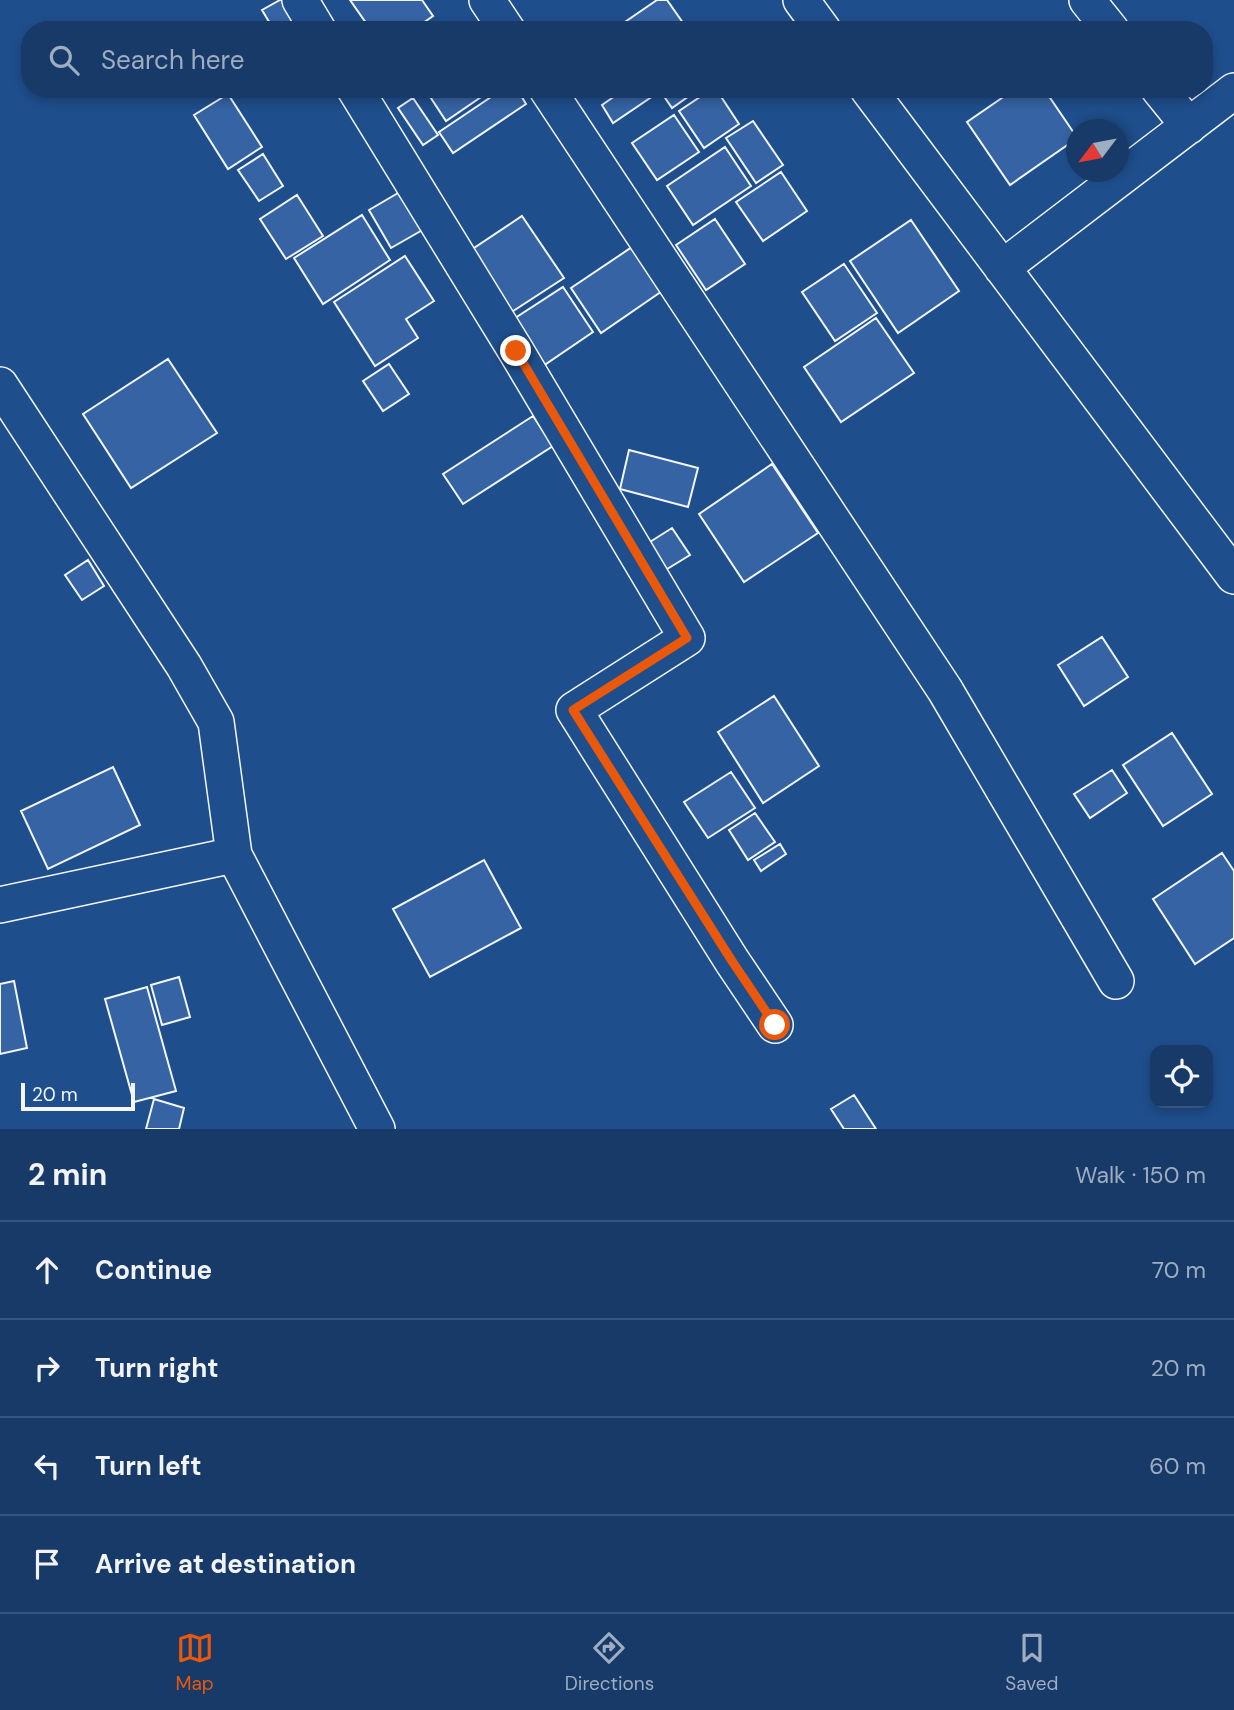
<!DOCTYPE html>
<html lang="en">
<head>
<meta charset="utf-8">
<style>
	:root { --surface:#173a69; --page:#20416f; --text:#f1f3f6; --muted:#9eadc0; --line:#36547d; --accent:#ea580c }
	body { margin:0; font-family:"DM Sans",sans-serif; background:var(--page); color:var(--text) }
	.controls { position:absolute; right:21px; bottom:21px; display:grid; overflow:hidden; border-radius:14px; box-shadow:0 4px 10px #0003 }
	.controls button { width:63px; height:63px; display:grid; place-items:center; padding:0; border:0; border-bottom:2px solid var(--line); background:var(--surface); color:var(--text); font:35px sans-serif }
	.compass { position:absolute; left:1066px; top:119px; width:63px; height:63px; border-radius:50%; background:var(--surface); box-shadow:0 4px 10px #0003; rotate:238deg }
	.scale { position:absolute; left:21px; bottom:18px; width:114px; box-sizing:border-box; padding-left:7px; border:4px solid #f2f6ff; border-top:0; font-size:19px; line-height:24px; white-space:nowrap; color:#f2f6ff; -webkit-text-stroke:5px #1f4e8c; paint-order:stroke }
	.stop { position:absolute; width:21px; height:21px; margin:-16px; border:5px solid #ea580c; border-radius:50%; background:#fff }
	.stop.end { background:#ea580c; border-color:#fff; box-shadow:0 2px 7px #0008 }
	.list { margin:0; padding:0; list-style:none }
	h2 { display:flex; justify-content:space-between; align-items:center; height:91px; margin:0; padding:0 28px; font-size:30px }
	h2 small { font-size:23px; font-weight:400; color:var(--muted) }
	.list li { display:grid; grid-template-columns:46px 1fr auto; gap:21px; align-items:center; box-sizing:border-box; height:98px; padding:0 28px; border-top:2px solid var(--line) }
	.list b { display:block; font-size:26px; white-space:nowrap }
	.list em { font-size:23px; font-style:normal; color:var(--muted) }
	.icon { flex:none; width:38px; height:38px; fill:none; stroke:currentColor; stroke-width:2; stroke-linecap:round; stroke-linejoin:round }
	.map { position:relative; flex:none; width:1234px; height:1129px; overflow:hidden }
	.search { position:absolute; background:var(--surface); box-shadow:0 4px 10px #0003; left:21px; right:21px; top:21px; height:77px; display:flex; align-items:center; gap:18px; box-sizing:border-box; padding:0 24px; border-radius:28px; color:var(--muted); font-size:26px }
	.sheet { height:483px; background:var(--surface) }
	nav { display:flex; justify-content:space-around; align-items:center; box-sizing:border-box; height:98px; border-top:2px solid var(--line); background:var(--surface); font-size:19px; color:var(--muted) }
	nav a { display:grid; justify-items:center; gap:4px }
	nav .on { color:var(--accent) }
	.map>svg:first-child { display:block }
	.building { fill:#3563a3; stroke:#f2f6ff; stroke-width:2 }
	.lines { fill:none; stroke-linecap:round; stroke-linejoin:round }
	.minor-casing { stroke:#f2f6ff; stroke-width:38 }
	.minor { stroke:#1f4e8c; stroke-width:35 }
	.route { stroke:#ea580c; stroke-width:9 }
</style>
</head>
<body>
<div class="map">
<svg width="1234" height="1129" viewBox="0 0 1234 1129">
	<rect width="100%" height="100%" fill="#1f4e8c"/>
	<path class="building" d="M280,0h11l13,22 -13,8h-17l-12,-20z
		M350,0h72l11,16 -20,14h-42z
		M657,0h10l21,30h-67l-2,-4z
		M425,89h55l4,6 -38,26z
		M503,89h14l9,15 -73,49 -14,-21z
		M625,89h23l5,7 -40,27 -11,-18z
		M659,89h40l-27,19z
		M712,89h4l23,35 -35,24 -25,-37z
		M1015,89h29l32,47v3l-66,46 -43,-63z
		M228,94l34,53 -34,22 -34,-54z
		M413,98l25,37 -15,10 -25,-37z
		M674,115l25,37 -42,28 -25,-37z
		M753,121l30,44 -27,18 -30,-45z
		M725,147l26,39 -58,39 -26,-39z
		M263,154l20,32 -24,15 -21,-31z
		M781,172l26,39 -44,30 -27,-39z
		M410,186l23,38 -42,24 -22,-38z
		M297,195l26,41 -37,23 -26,-40z
		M362,215l28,45 -67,44 -29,-46z
		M522,216l42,62 -57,37 -42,-61z
		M715,219l30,45 -39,26 -30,-45z
		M911,220l48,71 -61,42 -48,-72z
		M635,245l30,44 -64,44 -30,-45z
		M405,256l29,45 -28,18 12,19 -43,28 -41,-64z
		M844,264l33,49 -42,28 -33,-49z
		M563,287l30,45 -53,36 -31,-46z
		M876,318l38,55 -73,49 -37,-55z
		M168,359l49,74 -86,55 -48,-74z
		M389,364l20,30 -26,17 -20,-30z
		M533,416l20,30 -90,58 -20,-30z
		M629,450l69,18 -10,39 -68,-18z
		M772,464l46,69 -74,49 -45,-68z
		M672,528l18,27 -31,19 -17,-27z
		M88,560l16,26 -22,14 -17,-25z
		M1102,637l26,40 -44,29 -26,-41z
		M774,696l45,70 -56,37 -45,-71z
		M1172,733l40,61 -49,32 -40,-61z
		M113,767l27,58 -92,44 -27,-58z
		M1112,770l15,23 -37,25 -16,-24z
		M731,772l24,36 -47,30 -24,-36z
		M755,813l20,29 -27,18 -19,-30z
		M780,844l6,10 -25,17 -7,-11z
		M1222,853l12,18v67l-39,26 -42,-65z
		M484,860l37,68 -91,49 -37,-68z
		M179,977l11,40 -28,8 -11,-40z
		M14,981l13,67 -27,6v-70z
		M147,987l29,104 -42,11 -29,-103z
		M854,1095l22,34h-32l-13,-20z
		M154,1099l30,9 -5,21h-33z"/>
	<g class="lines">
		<defs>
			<path id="minor" d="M300,0l18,30
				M487,0l20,30
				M801,0l22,30
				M1087,0l24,30
				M355,89l161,262 171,287 -113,72 158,251 43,64
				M547,89l398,601 171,291
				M868,89l366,487
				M1159,89l30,37
				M1002,268l232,-177
				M0,385l184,281 32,56 18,133 143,274
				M0,905l234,-50"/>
		</defs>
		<use href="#minor" class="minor-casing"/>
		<use href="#minor" class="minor"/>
	</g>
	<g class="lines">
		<path class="route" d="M516,351l171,287 -114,72 159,251 43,64"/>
	</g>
</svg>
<div class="controls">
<button><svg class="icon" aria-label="locate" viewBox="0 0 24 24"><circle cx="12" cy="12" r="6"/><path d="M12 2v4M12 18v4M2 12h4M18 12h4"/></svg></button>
</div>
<svg class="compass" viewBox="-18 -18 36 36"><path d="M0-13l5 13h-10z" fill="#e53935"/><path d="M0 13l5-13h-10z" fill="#9eadc0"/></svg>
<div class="scale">20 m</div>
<div class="stop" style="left:775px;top:1025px"></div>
<div class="stop end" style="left:516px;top:351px"></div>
<div class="search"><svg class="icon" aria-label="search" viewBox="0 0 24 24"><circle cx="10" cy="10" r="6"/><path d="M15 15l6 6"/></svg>Search here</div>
</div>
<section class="sheet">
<h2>2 min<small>Walk · 150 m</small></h2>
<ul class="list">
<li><svg class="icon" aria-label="ahead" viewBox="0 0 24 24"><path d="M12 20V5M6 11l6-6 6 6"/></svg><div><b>Continue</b></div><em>70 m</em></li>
<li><svg class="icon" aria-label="right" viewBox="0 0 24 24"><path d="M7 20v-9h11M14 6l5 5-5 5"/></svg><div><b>Turn right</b></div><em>20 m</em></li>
<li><svg class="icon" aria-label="left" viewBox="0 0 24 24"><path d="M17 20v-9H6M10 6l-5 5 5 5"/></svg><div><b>Turn left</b></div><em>60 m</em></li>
<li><svg class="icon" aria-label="arrive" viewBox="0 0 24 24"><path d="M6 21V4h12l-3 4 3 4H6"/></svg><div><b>Arrive at destination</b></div></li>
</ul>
</section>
<nav>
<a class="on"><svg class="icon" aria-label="map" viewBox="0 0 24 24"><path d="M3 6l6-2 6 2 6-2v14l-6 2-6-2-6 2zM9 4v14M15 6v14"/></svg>Map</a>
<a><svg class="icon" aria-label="directions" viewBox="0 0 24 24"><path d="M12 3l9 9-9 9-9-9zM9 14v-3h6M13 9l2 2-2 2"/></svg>Directions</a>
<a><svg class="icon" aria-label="saved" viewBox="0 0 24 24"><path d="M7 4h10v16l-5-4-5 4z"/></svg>Saved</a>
</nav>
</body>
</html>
